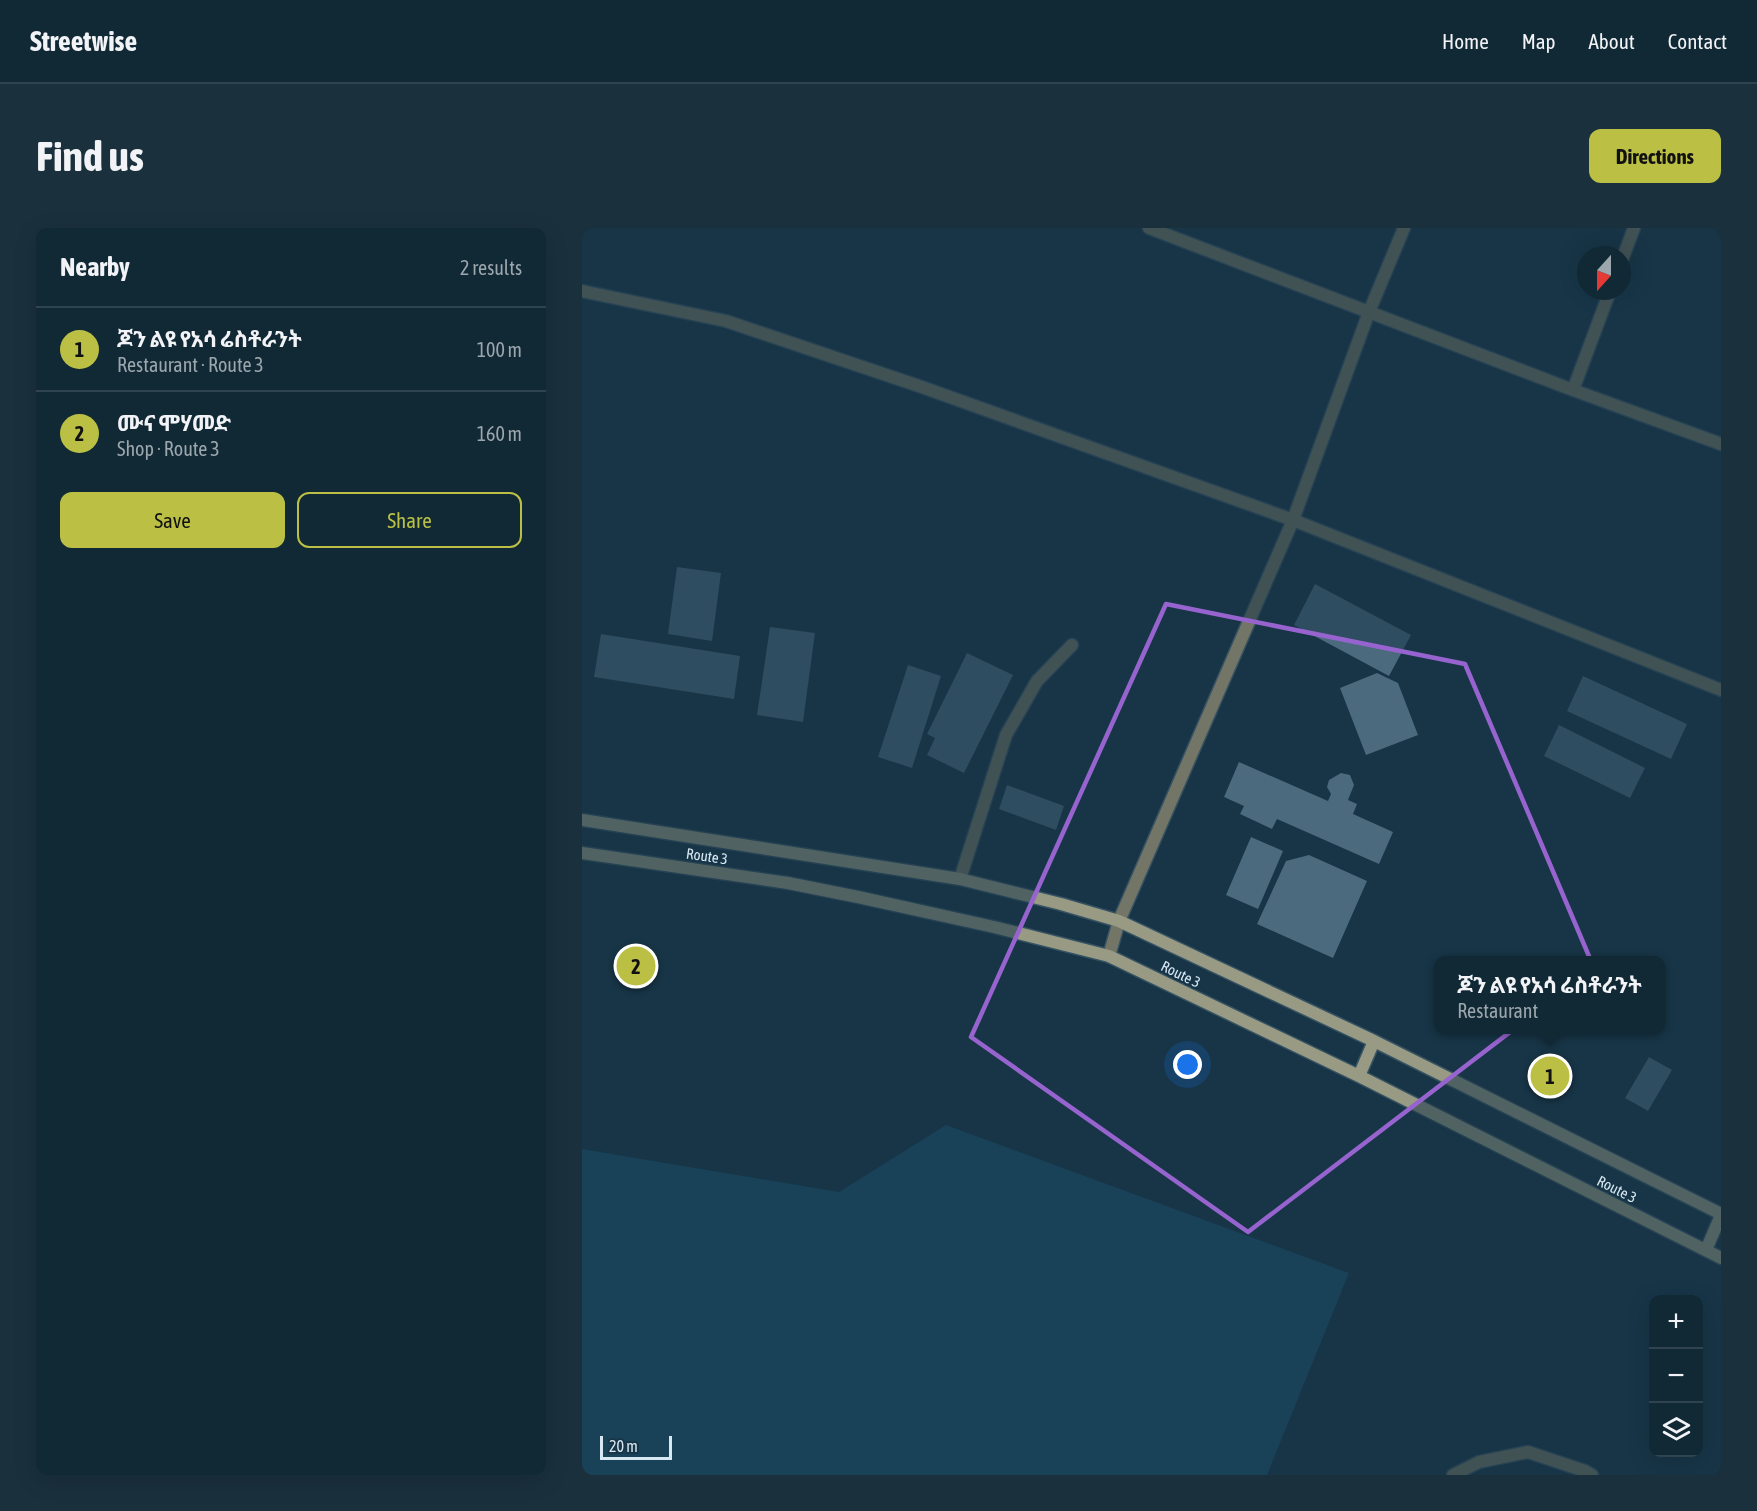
<!DOCTYPE html>
<html lang="en">
<head>
<meta charset="utf-8">
<style>
	:root { --surface:#112835; --page:#1a303d; --text:#f1f3f6; --muted:#9ca6ad; --line:#304450; --accent:#bbc045 }
	body { margin:0; font-family:"Asap Condensed","Noto Sans Ethiopic",sans-serif; background:var(--page); color:var(--text) }
	.controls { position:absolute; right:18px; bottom:18px; display:grid; overflow:hidden; border-radius:12px; box-shadow:0 6px 24px #0002 }
	.controls button { width:54px; height:54px; display:grid; place-items:center; padding:0; border:0; border-bottom:2px solid var(--line); background:var(--surface); color:var(--text); font:30px sans-serif }
	.compass { position:absolute; left:995px; top:18px; width:54px; height:54px; border-radius:50%; background:var(--surface); box-shadow:0 6px 24px #0002; rotate:201deg }
	.scale { position:absolute; left:18px; bottom:15px; width:72px; box-sizing:border-box; padding-left:6px; border:3px solid #d7e8f3; border-top:0; font-size:16px; line-height:21px; white-space:nowrap; color:#d7e8f3; -webkit-text-stroke:4px #173547; paint-order:stroke }
	.you { position:absolute; left:606px; top:837px; width:21px; height:21px; margin:-15px; border:4px solid #fff; border-radius:50%; background:#1a73e8; box-shadow:0 0 0 9px #1a73e833 }
	.badge { display:grid; place-items:center; width:39px; height:39px; border-radius:50%; background:var(--accent); color:#111; font-size:20px; font-weight:700 }
	.pin { position:absolute; translate:-50% -50%; border:3px solid #fff; box-shadow:0 2px 6px #0006 }
	.popup { position:absolute; left:852px; top:728px; width:231px; height:78px; box-sizing:border-box; display:grid; place-content:center; border-radius:12px; background:var(--surface); filter:drop-shadow(0 2px 4px #0005); font-size:20px; white-space:nowrap; color:var(--muted) }
	.popup b { font-size:22px; color:var(--text) }
	.popup::after { content:''; position:absolute; left:50%; top:100%; margin-left:-12px; border:12px solid transparent; border-top-color:var(--surface) }
	.list { margin:0; padding:0; list-style:none }
	h2 { display:flex; justify-content:space-between; align-items:center; height:78px; margin:0; padding:0 24px; font-size:26px }
	h2 small { font-size:20px; font-weight:400; color:var(--muted) }
	.list li { display:grid; grid-template-columns:39px 1fr auto; gap:18px; align-items:center; box-sizing:border-box; height:84px; padding:0 24px; border-top:2px solid var(--line) }
	.list b { display:block; font-size:22px; white-space:nowrap }
	.list p { margin:0; font-size:20px; white-space:nowrap; color:var(--muted) }
	.list em { font-size:20px; font-style:normal; color:var(--muted) }
	.actions { display:flex; gap:12px; padding:18px 24px }
	.actions a { flex:1; padding:14px 0; border:2px solid var(--accent); border-radius:12px; text-align:center; font-size:21px; color:var(--accent) }
	.actions .main { background:var(--accent); color:#111 }
	.icon { flex:none; width:33px; height:33px; fill:none; stroke:currentColor; stroke-width:2; stroke-linecap:round; stroke-linejoin:round }
	.map { position:relative; flex:none; width:1139px; height:1247px; overflow:hidden; border-radius:12px }
	header { display:flex; align-items:center; gap:36px; box-sizing:border-box; height:84px; padding:0 30px; background:var(--surface); border-bottom:2px solid var(--line) }
	header strong { font-size:28px }
	nav { display:flex; gap:33px; margin-inline-start:auto; font-size:21px }
	.intro { display:flex; align-items:center; justify-content:space-between; box-sizing:border-box; height:144px; padding:0 36px }
	h1 { margin:0; font-size:42px }
	.button { padding:15px 27px; border-radius:12px; background:var(--accent); color:#111; font-size:21px; font-weight:700 }
	main { display:flex; gap:36px; padding:0 36px }
	aside { flex:1; background:var(--surface); border-radius:12px; box-shadow:0 6px 24px #0002 }
	.map>svg:first-child { display:block }
	.green { fill:#1c506d }
	.building { fill:#4b6a7e }
	.lines { fill:none; stroke-linecap:round; stroke-linejoin:round }
	.service-casing { stroke:#365263; stroke-width:15 }
	.minor-casing { stroke:#365263; stroke-width:15 }
	.secondary-casing { stroke:#365263; stroke-width:15 }
	.service { stroke:#737566; stroke-width:12 }
	.minor { stroke:#737566; stroke-width:12 }
	.secondary { stroke:#989a83; stroke-width:12 }
	.marked { fill:none; stroke:#9764cf; stroke-width:4.5; stroke-linejoin:round }
	.labels { text-anchor:middle; dominant-baseline:central; stroke-width:4.5; stroke-linejoin:round; paint-order:stroke }
	.street-label { font-size:15px; fill:#d7e8f3; stroke:#173547 }
</style>
</head>
<body>
<header>
<strong>Streetwise</strong>
<nav><a>Home</a><a>Map</a><a>About</a><a>Contact</a></nav>
</header>
<div class="intro"><h1>Find us</h1><a class="button">Directions</a></div>
<main>
<aside>
<h2>Nearby<small>2 results</small></h2>
<ul class="list">
<li><span class="badge">1</span><div><b>ጆን ልዩ የአሳ ሬስቶራንት</b><p>Restaurant · Route 3</p></div><em>100 m</em></li>
<li><span class="badge">2</span><div><b>ሙና ሞሃመድ</b><p>Shop · Route 3</p></div><em>160 m</em></li>
</ul>
<div class="actions"><a class="main">Save</a><a>Share</a></div>
</aside>
<div class="map">
<svg width="1139" height="1247" viewBox="0 0 1139 1247">
	<rect width="100%" height="100%" fill="#173547"/>
	<path class="green" d="M364,897l403,148 -82,202h-685v-326l257,43z"/>
	<path class="building" d="M95,339l44,6 -9,68 -44,-7z
		M733,356l96,51 -22,41 -95,-51z
		M188,399l45,6 -12,89 -46,-7z
		M19,406l139,22 -6,43 -140,-22z
		M385,425l46,22 -49,98 -37,-18 8,-17 -8,-4z
		M326,437l33,11 -29,92 -34,-11z
		M795,445l21,10 20,52 -52,20 -26,-67z
		M1001,448l104,48 -16,35 -104,-48z
		M977,497l86,43 -15,30 -86,-42z
		M657,534l89,39 3,-7 -4,-7 2,-7 12,-7 9,2 4,10 -6,15 9,4 -4,10 40,18 -14,32 -102,-45 -5,10 -32,-15 4,-8 -20,-9z
		M425,557l57,21 -8,24 -57,-21z
		M669,609l32,14 -25,58 -32,-14z
		M727,627l58,26 -34,77 -76,-34 29,-63z
		M1067,829l23,13 -24,41 -23,-13z"/>
	<g class="lines">
		<defs>
			<path id="service" d="M378,651l46,-144 31,-54 35,-36
				M871,1247l26,-13 49,-10 57,19 7,4"/>
			<path id="minor" d="M567,0l424,162 148,54
				M1040,32l12,-32
				M0,63l144,30 193,65 374,134 428,170
				M991,162l37,-99
				M527,728l10,-35 174,-401 76,-208 35,-84"/>
			<path id="secondary" d="M0,592l378,59 101,25 58,17 255,120 347,173
				M0,625l206,30 70,14 136,30 115,29 250,120 362,182
				M777,848l15,-35
				M1124,1022l15,-35"/>
		</defs>
		<use href="#service" class="service-casing"/>
		<use href="#minor" class="minor-casing"/>
		<use href="#secondary" class="secondary-casing"/>
		<use href="#service" class="service"/>
		<use href="#minor" class="minor"/>
		<use href="#secondary" class="secondary"/>
	</g>
	<path d="M0 0H1139V1247H0ZM584,376l299,60 129,304 -346,264 -277,-195z" fill="#173547" fill-opacity=".55" fill-rule="evenodd"/>
	<path class="marked" d="M584,376l299,60 129,304 -346,264 -277,-195z"/>
	<g class="labels">
		<g class="street-label">
			<text transform="translate(125 628) rotate(8)">Route 3</text>
			<text transform="translate(599 746) rotate(26)">Route 3</text>
			<text transform="translate(1035 961) rotate(27)">Route 3</text>
		</g>
	</g>
</svg>
<div class="controls">
<button>+</button>
<button>−</button>
<button><svg class="icon" aria-label="layers" viewBox="0 0 24 24"><path d="M12 4l9 5-9 5-9-5zM3 14l9 5 9-5"/></svg></button>
</div>
<svg class="compass" viewBox="-18 -18 36 36"><path d="M0-13l5 13h-10z" fill="#e53935"/><path d="M0 13l5-13h-10z" fill="#9ca6ad"/></svg>
<div class="scale">20 m</div>
<div class="you"></div>
<div class="pin badge" style="left:968px;top:848px">1</div>
<div class="popup"><b>ጆን ልዩ የአሳ ሬስቶራንት</b>Restaurant</div>
<div class="pin badge" style="left:54px;top:738px">2</div>
</div>
</main>
</body>
</html>
